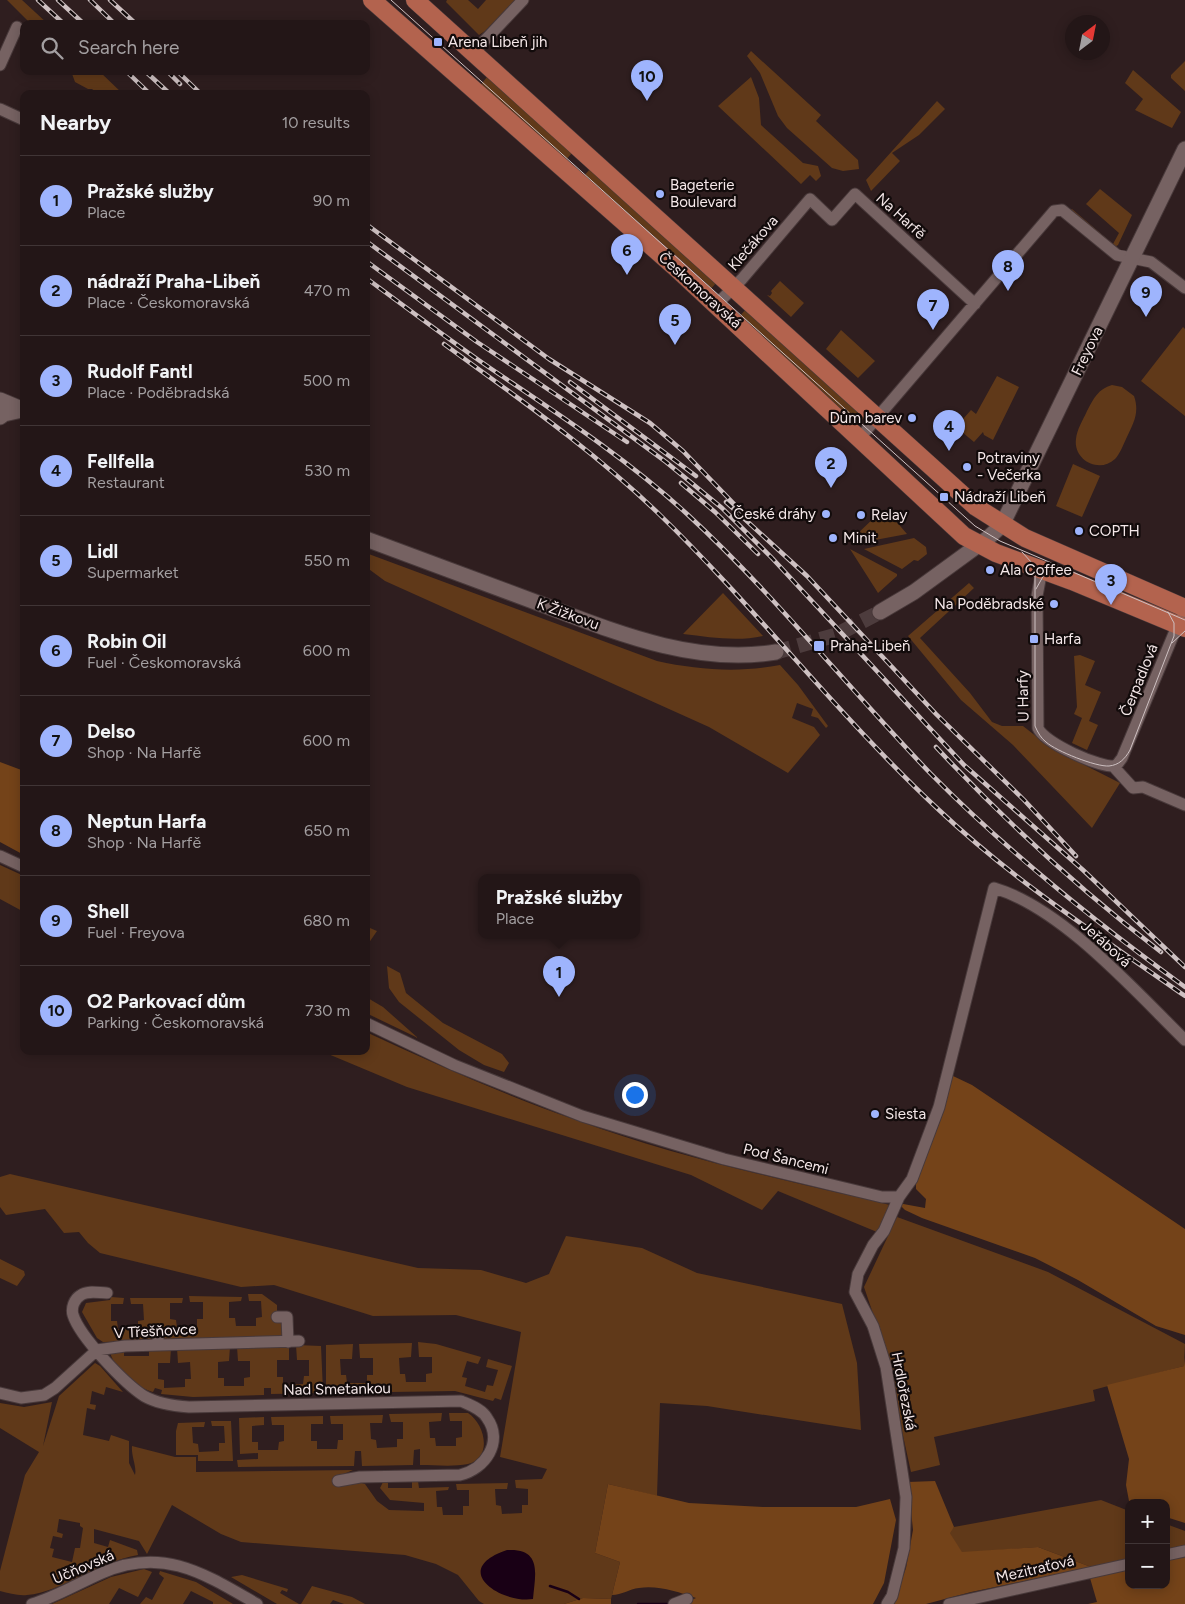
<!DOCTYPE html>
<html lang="en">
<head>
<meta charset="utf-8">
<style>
	:root { --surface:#231617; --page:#2f2324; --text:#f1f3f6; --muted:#a39fa1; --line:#403536; --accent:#9eb4fd }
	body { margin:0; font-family:Figtree,sans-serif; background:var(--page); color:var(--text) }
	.controls { position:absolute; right:15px; bottom:15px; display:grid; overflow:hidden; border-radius:10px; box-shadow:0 2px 12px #0003 }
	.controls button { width:45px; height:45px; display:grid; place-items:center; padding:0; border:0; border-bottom:1px solid var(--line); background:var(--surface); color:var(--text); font:25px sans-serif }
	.compass { position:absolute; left:1065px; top:15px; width:45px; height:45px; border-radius:50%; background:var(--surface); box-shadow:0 2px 12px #0003; rotate:32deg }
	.you { position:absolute; left:634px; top:1094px; width:18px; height:18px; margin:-12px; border:4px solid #fff; border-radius:50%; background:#1a73e8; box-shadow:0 0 0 8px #1a73e833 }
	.badge { display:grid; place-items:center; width:32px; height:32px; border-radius:50%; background:var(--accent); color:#111; font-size:16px; font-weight:700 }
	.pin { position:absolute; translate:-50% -41px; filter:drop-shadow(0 1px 2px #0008) }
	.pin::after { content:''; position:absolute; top:26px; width:18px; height:15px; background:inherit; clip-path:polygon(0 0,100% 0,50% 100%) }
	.popup { position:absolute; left:478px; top:874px; width:162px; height:65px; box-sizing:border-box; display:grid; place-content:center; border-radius:10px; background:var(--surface); filter:drop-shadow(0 1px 4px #0005); font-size:16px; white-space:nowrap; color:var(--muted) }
	.popup b { font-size:19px; color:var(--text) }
	.popup::after { content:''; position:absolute; left:50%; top:100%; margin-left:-10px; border:10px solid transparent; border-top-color:var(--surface) }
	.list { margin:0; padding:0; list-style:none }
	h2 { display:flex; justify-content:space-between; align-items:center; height:65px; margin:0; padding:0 20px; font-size:21px }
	h2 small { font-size:16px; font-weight:400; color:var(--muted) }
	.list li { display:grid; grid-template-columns:32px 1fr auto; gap:15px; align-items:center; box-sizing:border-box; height:90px; padding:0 20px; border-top:1px solid var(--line) }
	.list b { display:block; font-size:19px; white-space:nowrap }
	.list p { margin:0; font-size:16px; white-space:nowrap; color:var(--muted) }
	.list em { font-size:16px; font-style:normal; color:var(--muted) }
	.icon { flex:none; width:28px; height:28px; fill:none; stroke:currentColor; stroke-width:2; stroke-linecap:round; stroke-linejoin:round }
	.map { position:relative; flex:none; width:1185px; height:1604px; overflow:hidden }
	.search { position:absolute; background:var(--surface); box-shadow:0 2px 12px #0003; left:20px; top:20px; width:350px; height:55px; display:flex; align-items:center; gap:12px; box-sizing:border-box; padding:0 18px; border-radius:10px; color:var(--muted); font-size:19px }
	.panel { position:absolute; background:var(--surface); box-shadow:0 2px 12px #0003; left:20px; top:90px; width:350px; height:965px; border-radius:10px }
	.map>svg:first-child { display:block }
	.green { fill:#603919; fill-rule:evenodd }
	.forest { fill:#744319 }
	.water { fill:#190015 }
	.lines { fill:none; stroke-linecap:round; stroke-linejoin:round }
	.stream { stroke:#190015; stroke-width:2.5 }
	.secondary-tunnel { stroke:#4d3c3d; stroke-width:15; stroke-dasharray:15 8; stroke-linecap:butt }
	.street-casing { stroke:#48393a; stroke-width:13 }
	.secondary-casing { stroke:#48393a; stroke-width:17 }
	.primary-casing { stroke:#48393a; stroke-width:19 }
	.street { stroke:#766262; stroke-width:11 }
	.secondary { stroke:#766262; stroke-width:15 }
	.primary { stroke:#b3634e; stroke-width:18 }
	.tram { stroke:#cec1c2; stroke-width:1 }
	.rail-casing { stroke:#cec1c2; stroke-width:4.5 }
	.rail { stroke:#120b0b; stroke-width:2.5; stroke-dasharray:8; stroke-linecap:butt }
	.poi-dot { fill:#9eb4fd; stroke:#120b0b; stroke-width:2 }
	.labels { text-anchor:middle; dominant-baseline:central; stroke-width:4.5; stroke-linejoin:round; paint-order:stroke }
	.poi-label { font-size:15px; fill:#f5e8e9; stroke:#120b0b; text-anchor:start }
	.street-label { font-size:15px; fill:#f5e8e9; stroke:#120b0b }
</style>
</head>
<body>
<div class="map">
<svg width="1185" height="1604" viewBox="0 0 1185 1604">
	<rect width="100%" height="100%" fill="#2f1e1f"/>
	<path class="green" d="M7,0h15l26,24h-17z
		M447,0h21l10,9 8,-9h29l-30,31 -6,4 -33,-33z
		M751,51l70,64 -5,6 42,39 1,9 -16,2 -11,-3 -45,-40 -9,-12 -18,-43 -13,-17z
		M1185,61v30l-14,-13v-3z
		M1133,70l48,42 -9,16 -37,-18 8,-11 -18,-16z
		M71,71h28l24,23h-25l-6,-5h-4l-13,-7z
		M487,77l85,76 -8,9 -85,-75z
		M751,77l8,21 2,27 42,38 15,3 3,10 -5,5 -6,-6 -9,9 -83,-78z
		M937,101l8,8 -26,26 -27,18 8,8 -29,30 -5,-11z
		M590,169l127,113 -8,9 -127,-113z
		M1100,189l32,26 -14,30 -5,3 -43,-37 2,-2 41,35 6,-11 -33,-29z
		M780,281l24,22 -13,14 -24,-22 3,1 2,-3 -1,-2z
		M747,308l119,108 -9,9 -119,-107z
		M1183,327l2,2v87l-44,-35z
		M841,330l34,31 -17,17 -32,-29z
		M997,376l22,11 -26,53 -9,-5 -1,-3 -9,10 -18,-15 15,-17 5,4z
		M1112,385l10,2 12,9c6,17 -1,28 -8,43 -3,6 -6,15 -11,20 -16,15 -42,1 -39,-20 1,-10 7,-19 11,-28 7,-13 11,-22 25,-26z
		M1073,464l27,12 -18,41 -26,-11z
		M889,513l18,21 -48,9 -5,-2v-4l23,-22 5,4z
		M914,538l12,9 1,7 -9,7 -4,-1 -12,9 -38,-20z
		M850,549l47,25v2l-19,17z
		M366,553l291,108c41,9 82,12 123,4l18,20 30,41 -2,2 -8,-10 -7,-2 2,-7 -16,-6 -5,15 22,9 6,8 -32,38 -79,-46 -324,-146 -19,-14z
		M969,583l5,5 -54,50 50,55 22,29 10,4h21l28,22 69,35 -28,45 -79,-83 -52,-45 -53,-64z
		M723,593l40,43c-27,6 -53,1 -80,-2z
		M1080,655l15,6 -10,24 16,7 -12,29 9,4 -11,25 -15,-7 10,-25 -8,-4 3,-7 -3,-51z
		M0,865l24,11v36l-24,-13z
		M370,928l7,3 -11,16v-16z
		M387,966l13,7 6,20 37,30 59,31 7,9 -5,9 -20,-7 -25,-15 -60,-48 -10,-14z
		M366,997l17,10 35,31 -52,-25z
		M366,1032c69,32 138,63 210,88 102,38 209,60 314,85l-13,27 -99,-41 -16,19 -71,-35 -284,-88 -86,-36h45z
		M10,1174l408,94 63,2 45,13 23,-9 17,-38 76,12 55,25 145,31 15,59 4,67 -154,-24 -47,-3 -3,93 -49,-12 -13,69 25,9 -9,37 -28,-1 -19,6h-80l-5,-3 -21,-26 -22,-11 -31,-9 -164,-13 -20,-8 -49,-29 -25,49 -8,-13 -45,-12v14l14,4 2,-7 27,10 1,5c-40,7 -76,37 -111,40 -9,1 -18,-2 -27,-4v-20l25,-96 14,-23 -39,-24v-25l24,4 28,-5 -9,44 16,-50 36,-33 5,3 23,26 -17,-5 -2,8 -12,-4 -2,13 6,1 -1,5 -8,-2 -4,27 26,6 2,-6 18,6v22l6,12c2,-8 -4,-19 -3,-29l43,11h21v15l157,-2 -14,6 26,8 12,17 12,9 35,1v-8l-34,-3 -10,-12 3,-6h5v6h24v-7h6l1,7 30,-1 -1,3 -12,1 1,16h5l1,8h20v-9h6v-16h-12l-1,-6 52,-1 -1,6h-12l1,16 5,1 1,8 20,-1v-8h6v-16l-12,-1 -1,-8 27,-1 5,-10 -47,-12 21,-125 -65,-17 -83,1 -99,-31 -33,2 -141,-34 -12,-10 -9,-11 -15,1 -19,-24 -39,6 -6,-8v-30zM59,1519l21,4v3l3,2 -3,20h-5l-3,14 -20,-5 2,-8 -4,-1 3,-12 9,2 1,-4 -6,-2z
		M897,1217l151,55 137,72 -1,22 -91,24 2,11 -161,36 6,28 -29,7 -29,-132 -18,-53z
		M0,1259l24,12 1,4 -8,11 -17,-8z
		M248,1294h14l15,11v15l5,2v14l-117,5 -11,-3 -3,3 -48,1 -6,-4 -15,-26 4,-9 24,-3 1,-3 13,1 -1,6h-12v17h6l1,8h20v-8l6,-1 -1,-16h-12l-1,-6h53l-1,5h-12v16l6,1 1,8 20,-1v-8h6v-17h-13l-1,-6 53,1 -1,4 -12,1v16h6l1,8h20v-8l6,-1 -1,-16h-12z
		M418,1342l18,2 45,13 -3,7 -11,-3 -5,16 5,1 -2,8 20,6 2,-7 6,1 5,-16 -12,-3 2,-8 24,7 -11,34 -6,-2 -2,3 -38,-10 -64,1 -1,-7 -7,1v6l-57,-1v-46l27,-1 -1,15h-12l1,16h5l1,8h20v-8h6v-17h-13l-1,-14 53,-1 -1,14 -12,1 1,16h5l1,8h20v-8l6,-1v-16h-13z
		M296,1345l25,1 2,45 -2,2 -50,1v-6h-7v7l-71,2 -32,-3 1,-4 -7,-2 -2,4c-16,-4 -39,-23 -43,-40l14,-3v7h25v-7l22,-1 -1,15h-12v16l6,1v8l21,-1v-8h6l-1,-17 -12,1 -1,-15 53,-1 -1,14 -11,1v16h6v8h20v-8l6,-1v-16h-12l-1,-14 52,-1v14h-12v17h6v8l20,-1 1,-8h5v-16h-12z
		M442,1413l-1,8 -12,1 1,16h5l1,8h20v-8l6,-1v-16h-12l-1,-8h19c17,11 25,45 0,51 -15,3 -33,1 -48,1v-16l-6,1 -1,15 -51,1 -1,-15h-6l-1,15 -116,1 -1,-7 21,-1v-6l-18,1 -1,-36 25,-1v8l-12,1v16h6v8h20l1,-8 5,-1v-16h-12l-1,-8 52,-1v8h-12v17h6v8h20l1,-9h5v-16h-12l-1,-8 53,-1 -1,8h-12l1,16 5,1 1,8 20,-1v-8h6v-17h-12l-2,-8z
		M211,1421h20l2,40h-35v-6h-22v-24l2,-8 27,-1 -1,5h-12l1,16 5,1 1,8 20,-1v-8h6l-1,-17h-12z
		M1101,1500l28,11v48l-38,8 -53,-20 -76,6 -13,-21 5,-5z
		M1166,1524l19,7v15l-19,5z
		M144,1569l8,3 -14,25 -19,-9 -10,16h-57l59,-27z
		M160,1571l36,11 37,22h-20v-2l-22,-11 -8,13h-43l6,-7 6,3 12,-22 -5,-4z
		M242,1575l46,14 -1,3 -5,-2 -2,3 19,11h-22l-46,-27z
		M312,1586l40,11 13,7h-21l-11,-4 -3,4h-29z"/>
	<path class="forest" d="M0,762l24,9v84l-24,-13z
		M953,1076l19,9 213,144v106l-29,-9 -78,-46 -43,-22 -113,-40 -17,-8 -7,-7 27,5 1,-9 -10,-10v-8z
		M1185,1357v166l-19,-6v-14h-32l-5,-2 -3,-16 3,-26 -22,-74 77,-19z
		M935,1481l19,46 -4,6 12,19 76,-5 53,20 -120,25 -45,12h-33l13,-36 7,-38 -5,-48z
		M608,1484l81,19 74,4h93l34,-8 6,21 -12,63 -11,21h-191l14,-6c-18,-6 -38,-13 -57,-10 -10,1 -17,7 -27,7l8,-33 -25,-9z
		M1185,1556v48h-97l9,-2 -7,-24 39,-9v16h37v-25z
		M583,1598l28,1v5h-47z"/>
	<path class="water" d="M507,1550c36,-2 28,25 26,49 -31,5 -85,-29 -26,-49z"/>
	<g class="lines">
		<path class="stream" d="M550,1586l18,6 11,7
			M638,1604h31"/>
		<path class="secondary-tunnel" d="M776,652l60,-17 44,-23"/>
		<defs>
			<path id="street" d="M472,54l51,-54
				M0,65l17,-38
				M0,109l24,11
				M716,305l26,-26 68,-80 22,21 23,-26 120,110
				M858,440l196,-229 8,-1 55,45 34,7 34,26
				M1042,569l-5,27 1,132c6,15 62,40 78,38l6,-8 58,-139
				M1113,766l20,22 10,-1 42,18
				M0,856l24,11
				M366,1023l88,42 128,51 142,43 158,38h17
				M107,1293c-8,0 -19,-3 -26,2 -7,4 -10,13 -8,20 7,22 51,68 71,81 14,8 30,10 45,11l272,-6c9,4 21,8 26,17 17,24 -2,51 -27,57l-100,2 -22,4
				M277,1317h10l1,25
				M158,1331v14
				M0,1393l21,5 23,-3 11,-7 42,-38 28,-4 174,-5
				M1166,1555l19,-4
				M32,1604c24,-7 47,-21 70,-31 61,-27 103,1 155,31
				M674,1604l13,-5
				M887,1604l5,-8 12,-48 2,-51 -20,-130 -13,-41 -18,-34 3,-18 15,-29 11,-14 15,-34 13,-18 27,-72 55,-219c68,20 140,102 191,152
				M949,1604l180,-40"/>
			<path id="secondary" d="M0,400l24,10
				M0,417l4,-3 18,-4
				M366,539c55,20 109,41 164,61 78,29 161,66 246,52
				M880,612l34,-20 74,-54 14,-13 183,-376"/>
			<path id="primary" d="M372,0l303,267 289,269 32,17 76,28 113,47
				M415,0l561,507 49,31 160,70"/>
		</defs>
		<use href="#street" class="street-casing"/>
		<use href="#secondary" class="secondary-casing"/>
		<use href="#primary" class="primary-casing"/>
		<use href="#street" class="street"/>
		<use href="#secondary" class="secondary"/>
		<use href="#primary" class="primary"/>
		<path class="tram" d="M391,0l584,526 25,15 185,79
			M1022,552l10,11 3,10v153c3,7 6,12 11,16 10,9 50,25 63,24 10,-1 16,-7 21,-16l44,-114v-13l-6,-11
			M1036,589l9,-16 18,-6
			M1172,643l13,-12"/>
		<defs>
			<path id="rail" d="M38,0l26,24
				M58,0l26,24
				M90,0l25,24
				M110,0l26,24
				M126,71l24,23
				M145,71l25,23
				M167,71l13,13
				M177,71l24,23
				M366,224l183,135 101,64 33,28 52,54
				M366,241l300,221 56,46 50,50 192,207 119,105 102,97
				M366,261l111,81 150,100
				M366,278c41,30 82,61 124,90 68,46 136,90 197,146 87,80 161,174 243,259 78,79 165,149 255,214
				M444,344c74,54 149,106 215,170 97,94 180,203 280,296 75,71 162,127 246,186
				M570,382l126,94
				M681,483l34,29 43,42
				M726,502l81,74 129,138 88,86 52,56
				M936,747c70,75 144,143 225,205"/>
		</defs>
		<use href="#rail" class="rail-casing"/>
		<use href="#rail" class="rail"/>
	</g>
	<g class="poi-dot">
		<rect x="433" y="37" width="10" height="10" rx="2.5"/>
		<circle cx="660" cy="194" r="5"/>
		<circle cx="912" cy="418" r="5"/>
		<circle cx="967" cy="467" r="5"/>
		<rect x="939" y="492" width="10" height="10" rx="2.5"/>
		<circle cx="826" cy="514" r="5"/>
		<circle cx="861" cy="515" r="5"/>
		<circle cx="1079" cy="531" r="5"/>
		<circle cx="833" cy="538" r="5"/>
		<circle cx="990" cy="570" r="5"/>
		<circle cx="1054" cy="604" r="5"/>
		<rect x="1029" y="634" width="10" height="10" rx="2.5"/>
		<rect x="813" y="640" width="12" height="12" rx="2.5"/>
		<circle cx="875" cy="1114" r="5"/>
	</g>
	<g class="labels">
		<g class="poi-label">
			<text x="448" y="42">Arena Libeň jih</text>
			<text x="670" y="185">Bageterie<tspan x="670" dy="17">Boulevard</tspan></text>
			<text x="902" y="418" text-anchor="end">Dům barev</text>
			<text x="977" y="458">Potraviny<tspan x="977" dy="17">- Večerka</tspan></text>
			<text x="954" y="497">Nádraží Libeň</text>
			<text x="816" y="514" text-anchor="end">České dráhy</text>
			<text x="871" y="515">Relay</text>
			<text x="1089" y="531">COPTH</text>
			<text x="843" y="538">Minit</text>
			<text x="1000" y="570">Ala Coffee</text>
			<text x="1044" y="604" text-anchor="end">Na Poděbradské</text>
			<text x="1044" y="639">Harfa</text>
			<text x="830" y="646">Praha-Libeň</text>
			<text x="885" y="1114">Siesta</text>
		</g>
		<g class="street-label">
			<text transform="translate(901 216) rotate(42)">Na Harfě</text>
			<text transform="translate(753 243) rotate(-49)">Klečákova</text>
			<text transform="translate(700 290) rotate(42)">Českomoravská</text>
			<text transform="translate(1087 351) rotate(-64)">Freyova</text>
			<text transform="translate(568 614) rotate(20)">K Žižkovu</text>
			<text transform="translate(1139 680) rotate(-68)">Čerpadlová</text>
			<text transform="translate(1023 696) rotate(-91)">U Harfy</text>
			<text transform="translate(1106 944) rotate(42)">Jeřábová</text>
			<text transform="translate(786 1159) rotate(14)">Pod Šancemi</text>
			<text transform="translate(155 1331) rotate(-3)">V Třešňovce</text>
			<text transform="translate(337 1389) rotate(-1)">Nad Smetankou</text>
			<text transform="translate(904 1391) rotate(79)">Hrdlořezská</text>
			<text transform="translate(83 1567) rotate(-23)">Učňovská</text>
			<text transform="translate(1035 1569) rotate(-13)">Mezitraťová</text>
		</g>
	</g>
</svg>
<div class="controls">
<button>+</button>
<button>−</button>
</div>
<svg class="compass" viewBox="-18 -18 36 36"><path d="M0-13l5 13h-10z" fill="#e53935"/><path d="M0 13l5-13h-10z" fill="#a39fa1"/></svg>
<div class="you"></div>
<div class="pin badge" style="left:559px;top:997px">1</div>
<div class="popup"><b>Pražské služby</b>Place</div>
<div class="pin badge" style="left:831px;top:488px">2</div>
<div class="pin badge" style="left:1111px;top:605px">3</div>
<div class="pin badge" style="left:949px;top:451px">4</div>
<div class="pin badge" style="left:675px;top:345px">5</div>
<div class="pin badge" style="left:627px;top:275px">6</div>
<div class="pin badge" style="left:933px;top:330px">7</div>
<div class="pin badge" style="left:1008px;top:291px">8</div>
<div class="pin badge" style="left:1146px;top:317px">9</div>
<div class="pin badge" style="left:647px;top:101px">10</div>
<div class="search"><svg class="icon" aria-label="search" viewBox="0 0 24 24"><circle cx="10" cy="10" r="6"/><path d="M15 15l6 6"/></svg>Search here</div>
<section class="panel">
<h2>Nearby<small>10 results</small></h2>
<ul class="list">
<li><span class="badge">1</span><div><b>Pražské služby</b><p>Place</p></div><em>90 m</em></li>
<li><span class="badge">2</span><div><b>nádraží Praha-Libeň</b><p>Place · Českomoravská</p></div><em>470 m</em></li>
<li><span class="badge">3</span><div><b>Rudolf Fantl</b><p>Place · Poděbradská</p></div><em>500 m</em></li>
<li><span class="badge">4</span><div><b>Fellfella</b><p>Restaurant</p></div><em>530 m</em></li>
<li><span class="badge">5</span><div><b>Lidl</b><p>Supermarket</p></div><em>550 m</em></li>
<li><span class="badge">6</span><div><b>Robin Oil</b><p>Fuel · Českomoravská</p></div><em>600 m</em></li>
<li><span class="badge">7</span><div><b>Delso</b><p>Shop · Na Harfě</p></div><em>600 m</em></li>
<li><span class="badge">8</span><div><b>Neptun Harfa</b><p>Shop · Na Harfě</p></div><em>650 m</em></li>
<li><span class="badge">9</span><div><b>Shell</b><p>Fuel · Freyova</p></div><em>680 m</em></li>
<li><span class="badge">10</span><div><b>O2 Parkovací dům</b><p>Parking · Českomoravská</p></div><em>730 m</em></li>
</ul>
</section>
</div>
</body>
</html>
